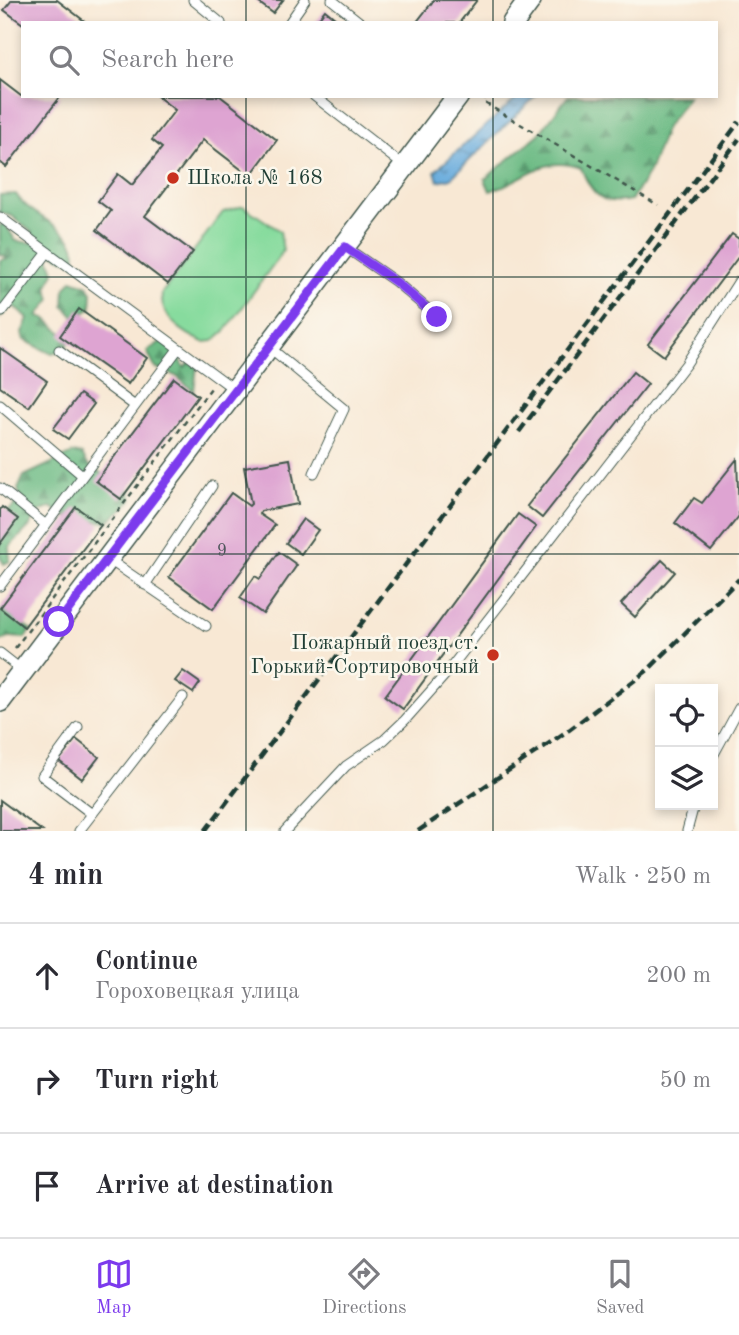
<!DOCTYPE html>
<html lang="en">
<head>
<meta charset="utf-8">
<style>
	:root { --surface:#fff; --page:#f7f7f7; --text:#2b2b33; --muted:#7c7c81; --line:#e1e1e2; --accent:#7c3aed }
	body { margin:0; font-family:"Old Standard TT",serif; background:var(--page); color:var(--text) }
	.controls { position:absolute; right:21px; bottom:21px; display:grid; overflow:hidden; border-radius:0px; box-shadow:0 4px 10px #0003 }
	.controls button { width:63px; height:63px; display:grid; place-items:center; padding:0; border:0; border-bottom:2px solid var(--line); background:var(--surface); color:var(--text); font:35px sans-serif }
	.stop { position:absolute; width:21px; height:21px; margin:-16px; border:5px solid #7c3aed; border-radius:50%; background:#fff }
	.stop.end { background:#7c3aed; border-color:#fff; box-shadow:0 2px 7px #0008 }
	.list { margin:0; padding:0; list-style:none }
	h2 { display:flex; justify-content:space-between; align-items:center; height:91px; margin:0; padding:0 28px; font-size:30px }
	h2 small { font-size:23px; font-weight:400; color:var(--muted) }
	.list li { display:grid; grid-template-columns:46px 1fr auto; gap:21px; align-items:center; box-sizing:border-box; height:105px; padding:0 28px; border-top:2px solid var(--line) }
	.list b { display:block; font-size:26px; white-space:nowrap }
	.list p { margin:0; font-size:23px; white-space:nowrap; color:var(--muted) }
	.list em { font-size:23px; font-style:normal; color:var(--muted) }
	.icon { flex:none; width:38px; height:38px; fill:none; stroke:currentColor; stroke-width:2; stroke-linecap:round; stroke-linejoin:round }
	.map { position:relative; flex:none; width:739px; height:831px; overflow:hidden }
	.search { position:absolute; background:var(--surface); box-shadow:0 4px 10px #0003; left:21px; right:21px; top:21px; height:77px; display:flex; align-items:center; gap:18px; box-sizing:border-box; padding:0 24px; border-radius:0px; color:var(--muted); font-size:26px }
	.sheet { height:406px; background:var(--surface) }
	nav { display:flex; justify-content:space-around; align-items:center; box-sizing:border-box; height:98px; border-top:2px solid var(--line); background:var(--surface); font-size:19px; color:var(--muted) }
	nav a { display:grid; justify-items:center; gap:4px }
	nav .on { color:var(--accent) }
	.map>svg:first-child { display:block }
	.forest { fill:url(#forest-firs); stroke:#467c5c; stroke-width:2 }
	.park { fill:#87db9e; stroke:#538c69; stroke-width:2 }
	.water { fill:url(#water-ripples); stroke:#447488; stroke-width:2 }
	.building { fill:#dea4d2 }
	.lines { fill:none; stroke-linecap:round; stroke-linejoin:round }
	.service-casing { stroke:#40574c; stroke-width:11 }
	.tertiary-casing { stroke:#40574c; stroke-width:24 }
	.path { stroke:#40574c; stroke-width:2.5; stroke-dasharray:5 5; stroke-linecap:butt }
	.service { stroke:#fff; stroke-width:9 }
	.tertiary { stroke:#fff; stroke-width:21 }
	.rail { stroke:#1f3d34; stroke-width:4.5; stroke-dasharray:10 5; stroke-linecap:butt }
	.route { stroke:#7c3aed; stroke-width:9 }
	.grid { fill:none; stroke:#1f3d34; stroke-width:2; stroke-opacity:0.55 }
	.poi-dot { fill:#c8321e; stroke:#fbf7ec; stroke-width:2.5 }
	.labels { text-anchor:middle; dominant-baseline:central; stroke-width:5; stroke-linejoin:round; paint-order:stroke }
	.number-label { font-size:18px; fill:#4f575c }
	.poi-label { font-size:21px; fill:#1f3d34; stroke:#fbf7ec; text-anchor:start }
</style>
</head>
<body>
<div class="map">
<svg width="739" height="831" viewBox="0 0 739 831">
	<defs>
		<pattern id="forest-firs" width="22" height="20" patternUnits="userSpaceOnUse" patternTransform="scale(1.75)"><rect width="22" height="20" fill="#6dbb85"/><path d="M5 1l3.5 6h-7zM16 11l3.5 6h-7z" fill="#59996e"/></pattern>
		<pattern id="water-ripples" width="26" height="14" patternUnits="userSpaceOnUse" patternTransform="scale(1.75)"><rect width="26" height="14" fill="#68abdd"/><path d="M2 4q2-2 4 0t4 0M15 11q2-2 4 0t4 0" fill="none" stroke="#558cb4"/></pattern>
	</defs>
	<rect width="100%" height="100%" fill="#fbf7ec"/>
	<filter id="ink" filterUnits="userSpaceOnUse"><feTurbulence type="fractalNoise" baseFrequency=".0143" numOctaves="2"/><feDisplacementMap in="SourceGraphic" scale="14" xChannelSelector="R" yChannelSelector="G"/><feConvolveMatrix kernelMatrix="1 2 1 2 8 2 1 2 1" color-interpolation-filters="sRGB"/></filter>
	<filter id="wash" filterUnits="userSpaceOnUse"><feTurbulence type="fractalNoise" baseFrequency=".00686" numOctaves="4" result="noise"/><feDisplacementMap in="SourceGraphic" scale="28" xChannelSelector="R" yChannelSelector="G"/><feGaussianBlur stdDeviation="1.57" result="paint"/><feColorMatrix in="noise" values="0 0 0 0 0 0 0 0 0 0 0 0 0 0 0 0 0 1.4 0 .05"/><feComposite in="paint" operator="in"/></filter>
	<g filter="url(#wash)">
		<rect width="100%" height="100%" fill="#f8e8d4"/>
		<path class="forest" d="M568,96h121l-23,31 -17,45 -18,28c-29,6 -39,-5 -50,-32 -39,-14 -57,13 -91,23l-5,-12 54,-45z
			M16,194c14,24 61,33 60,63l-11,3 -18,-9 7,21 -7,16 4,11 -13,17 7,2 25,22 -5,9 -13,5 -28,-14 -2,-7 6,-15 -16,-13 -12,13v-58l9,-2 -9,-4v-29l5,-1 11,17 17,2v-10l-21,-17 -12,-3v-18z
			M72,280l15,5 5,7 -1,16 -15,11 -12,-13 1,-17z
			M162,341l18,16 4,11 5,-5 8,3 -3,25 -18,-15 -21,-8 -8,-17z
			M73,453l9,2 6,10 41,25 3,10 -24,22 -39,-3 -18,-12 -16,7 -5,12 -21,21 1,14 -6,3 -4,-7v-39l21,-18 -3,-11 6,-13z
			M4,610l27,20 -6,8 -14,-1 -11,4v-29z"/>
		<path class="park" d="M243,206l37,25 3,20 -57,79 -13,11 -9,1c-20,-8 -45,-25 -42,-49l61,-81z"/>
		<path class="water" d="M519,96h17l-85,82 -13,3 -3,-10z"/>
		<g id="blocks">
			<path class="building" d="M12,0h45l30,23 -64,1 -19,-14z
				M255,0h28l-10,13z
				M434,0h43l-18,23h-43z
				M325,10l16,13h-26z
				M0,80l21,16h40l-55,71 -6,-5z
				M157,96h63l57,44 -27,36 -47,-36 -58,76 48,36 -25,32 -71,-54 14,-19 -13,-10 20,-27 14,11 30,-37 -10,-8 23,-30z
				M732,234l7,5v17l-75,100 -16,-12z
				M79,309l68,49 -19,26 -68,-48z
				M0,348l47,33 -18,26 -29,-20z
				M633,372l15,12 -106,134 -15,-12z
				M174,378l24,18 -77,103 -25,-18z
				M80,394l14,10 -26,35 -15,-10z
				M290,459l8,45 -37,7 -2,3 16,11 -62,84 -44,-32 62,-84 18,13 2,-2 -7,-37z
				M737,459l2,57 -28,35 -36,-28 19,-25 8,5z
				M2,507l16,12 -18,25v-34z
				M76,507l25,18 -77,102 -24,-19z
				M518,514l18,13 -133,182 -18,-13z
				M303,519l15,11 -17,24 -15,-11z
				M279,552l18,13 -34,49 -23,-16 15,-22 5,3z
				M662,560l13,12 -40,45 -14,-13z
				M183,671l17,12 -7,10 -18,-12z
				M76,739l23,18 -17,22 -23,-18z
				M0,800l42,31h-42z"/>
		</g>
	</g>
	<g filter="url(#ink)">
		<use href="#blocks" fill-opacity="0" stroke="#40574c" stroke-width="2"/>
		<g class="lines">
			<defs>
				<path id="service" d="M193,0l28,23
					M332,0l29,23
					M289,23l16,-23
					M314,96l90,70
					M0,217l234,172
					M345,247l51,35 41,35
					M0,310l2,2 46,-60
					M269,347l75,62 -30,64
					M59,350l76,56
					M0,405l82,70
					M0,488l46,37
					M108,559l98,67
					M145,585l67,-99
					M0,586l178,-237
					M0,653l23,18
					M78,727l-36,49 50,38
					M713,756l26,-48
					M79,831l104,-134
					M285,831l61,-65 38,-26 21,-20 40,-45 241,-311 53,-83
					M687,831l7,-26"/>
				<path id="tertiary" d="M513,23l17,-23
					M0,701l458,-605"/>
			</defs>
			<use href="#service" class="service-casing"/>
			<use href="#tertiary" class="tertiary-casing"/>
			<path class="path" d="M487,96l-4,6 175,103
				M15,648l196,-260"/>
			<use href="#service" class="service"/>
			<use href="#tertiary" class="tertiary"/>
			<path class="rail" d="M519,432l220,-293
				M205,831l534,-709
				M418,831l151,-101 79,-60 91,-91"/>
		</g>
	</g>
	<g class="lines" filter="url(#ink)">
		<path class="route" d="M59,622l286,-375 51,35 41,35"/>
	</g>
	<path class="grid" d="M246,0v23M493,0v23M246,96v735M493,96v735M0,277h739M0,554h739"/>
	<g class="poi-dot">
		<circle cx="173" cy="178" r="7"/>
		<circle cx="493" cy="655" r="7"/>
	</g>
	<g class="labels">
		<g class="number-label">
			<text x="222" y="551">9</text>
		</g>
		<g class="poi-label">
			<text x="187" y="178">Школа № 168</text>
			<text x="479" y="643" text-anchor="end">Пожарный поезд ст.<tspan x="479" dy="24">Горький-Сортировочный</tspan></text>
		</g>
	</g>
</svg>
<div class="controls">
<button><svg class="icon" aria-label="locate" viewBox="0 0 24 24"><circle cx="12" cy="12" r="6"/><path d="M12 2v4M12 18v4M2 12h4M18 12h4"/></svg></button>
<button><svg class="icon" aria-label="layers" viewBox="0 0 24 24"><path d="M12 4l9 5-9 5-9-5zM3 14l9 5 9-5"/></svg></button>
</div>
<div class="stop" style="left:59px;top:622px"></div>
<div class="stop end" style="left:437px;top:317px"></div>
<div class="search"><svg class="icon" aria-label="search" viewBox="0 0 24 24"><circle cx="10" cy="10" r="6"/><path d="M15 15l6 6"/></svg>Search here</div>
</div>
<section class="sheet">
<h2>4 min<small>Walk · 250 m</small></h2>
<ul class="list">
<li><svg class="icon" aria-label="ahead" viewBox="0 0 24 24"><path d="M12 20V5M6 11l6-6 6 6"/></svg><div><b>Continue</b><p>Гороховецкая улица</p></div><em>200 m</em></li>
<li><svg class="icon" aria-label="right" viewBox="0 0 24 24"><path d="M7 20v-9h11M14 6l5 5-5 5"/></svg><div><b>Turn right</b></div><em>50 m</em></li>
<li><svg class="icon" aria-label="arrive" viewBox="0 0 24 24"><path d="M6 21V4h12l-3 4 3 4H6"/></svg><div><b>Arrive at destination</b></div></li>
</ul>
</section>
<nav>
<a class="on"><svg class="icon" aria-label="map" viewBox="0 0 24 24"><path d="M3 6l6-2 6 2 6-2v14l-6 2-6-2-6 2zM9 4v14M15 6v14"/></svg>Map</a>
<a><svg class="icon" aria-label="directions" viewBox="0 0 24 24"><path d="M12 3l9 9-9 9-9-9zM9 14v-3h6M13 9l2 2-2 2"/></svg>Directions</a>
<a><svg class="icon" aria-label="saved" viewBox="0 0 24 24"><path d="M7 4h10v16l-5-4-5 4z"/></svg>Saved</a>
</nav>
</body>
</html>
